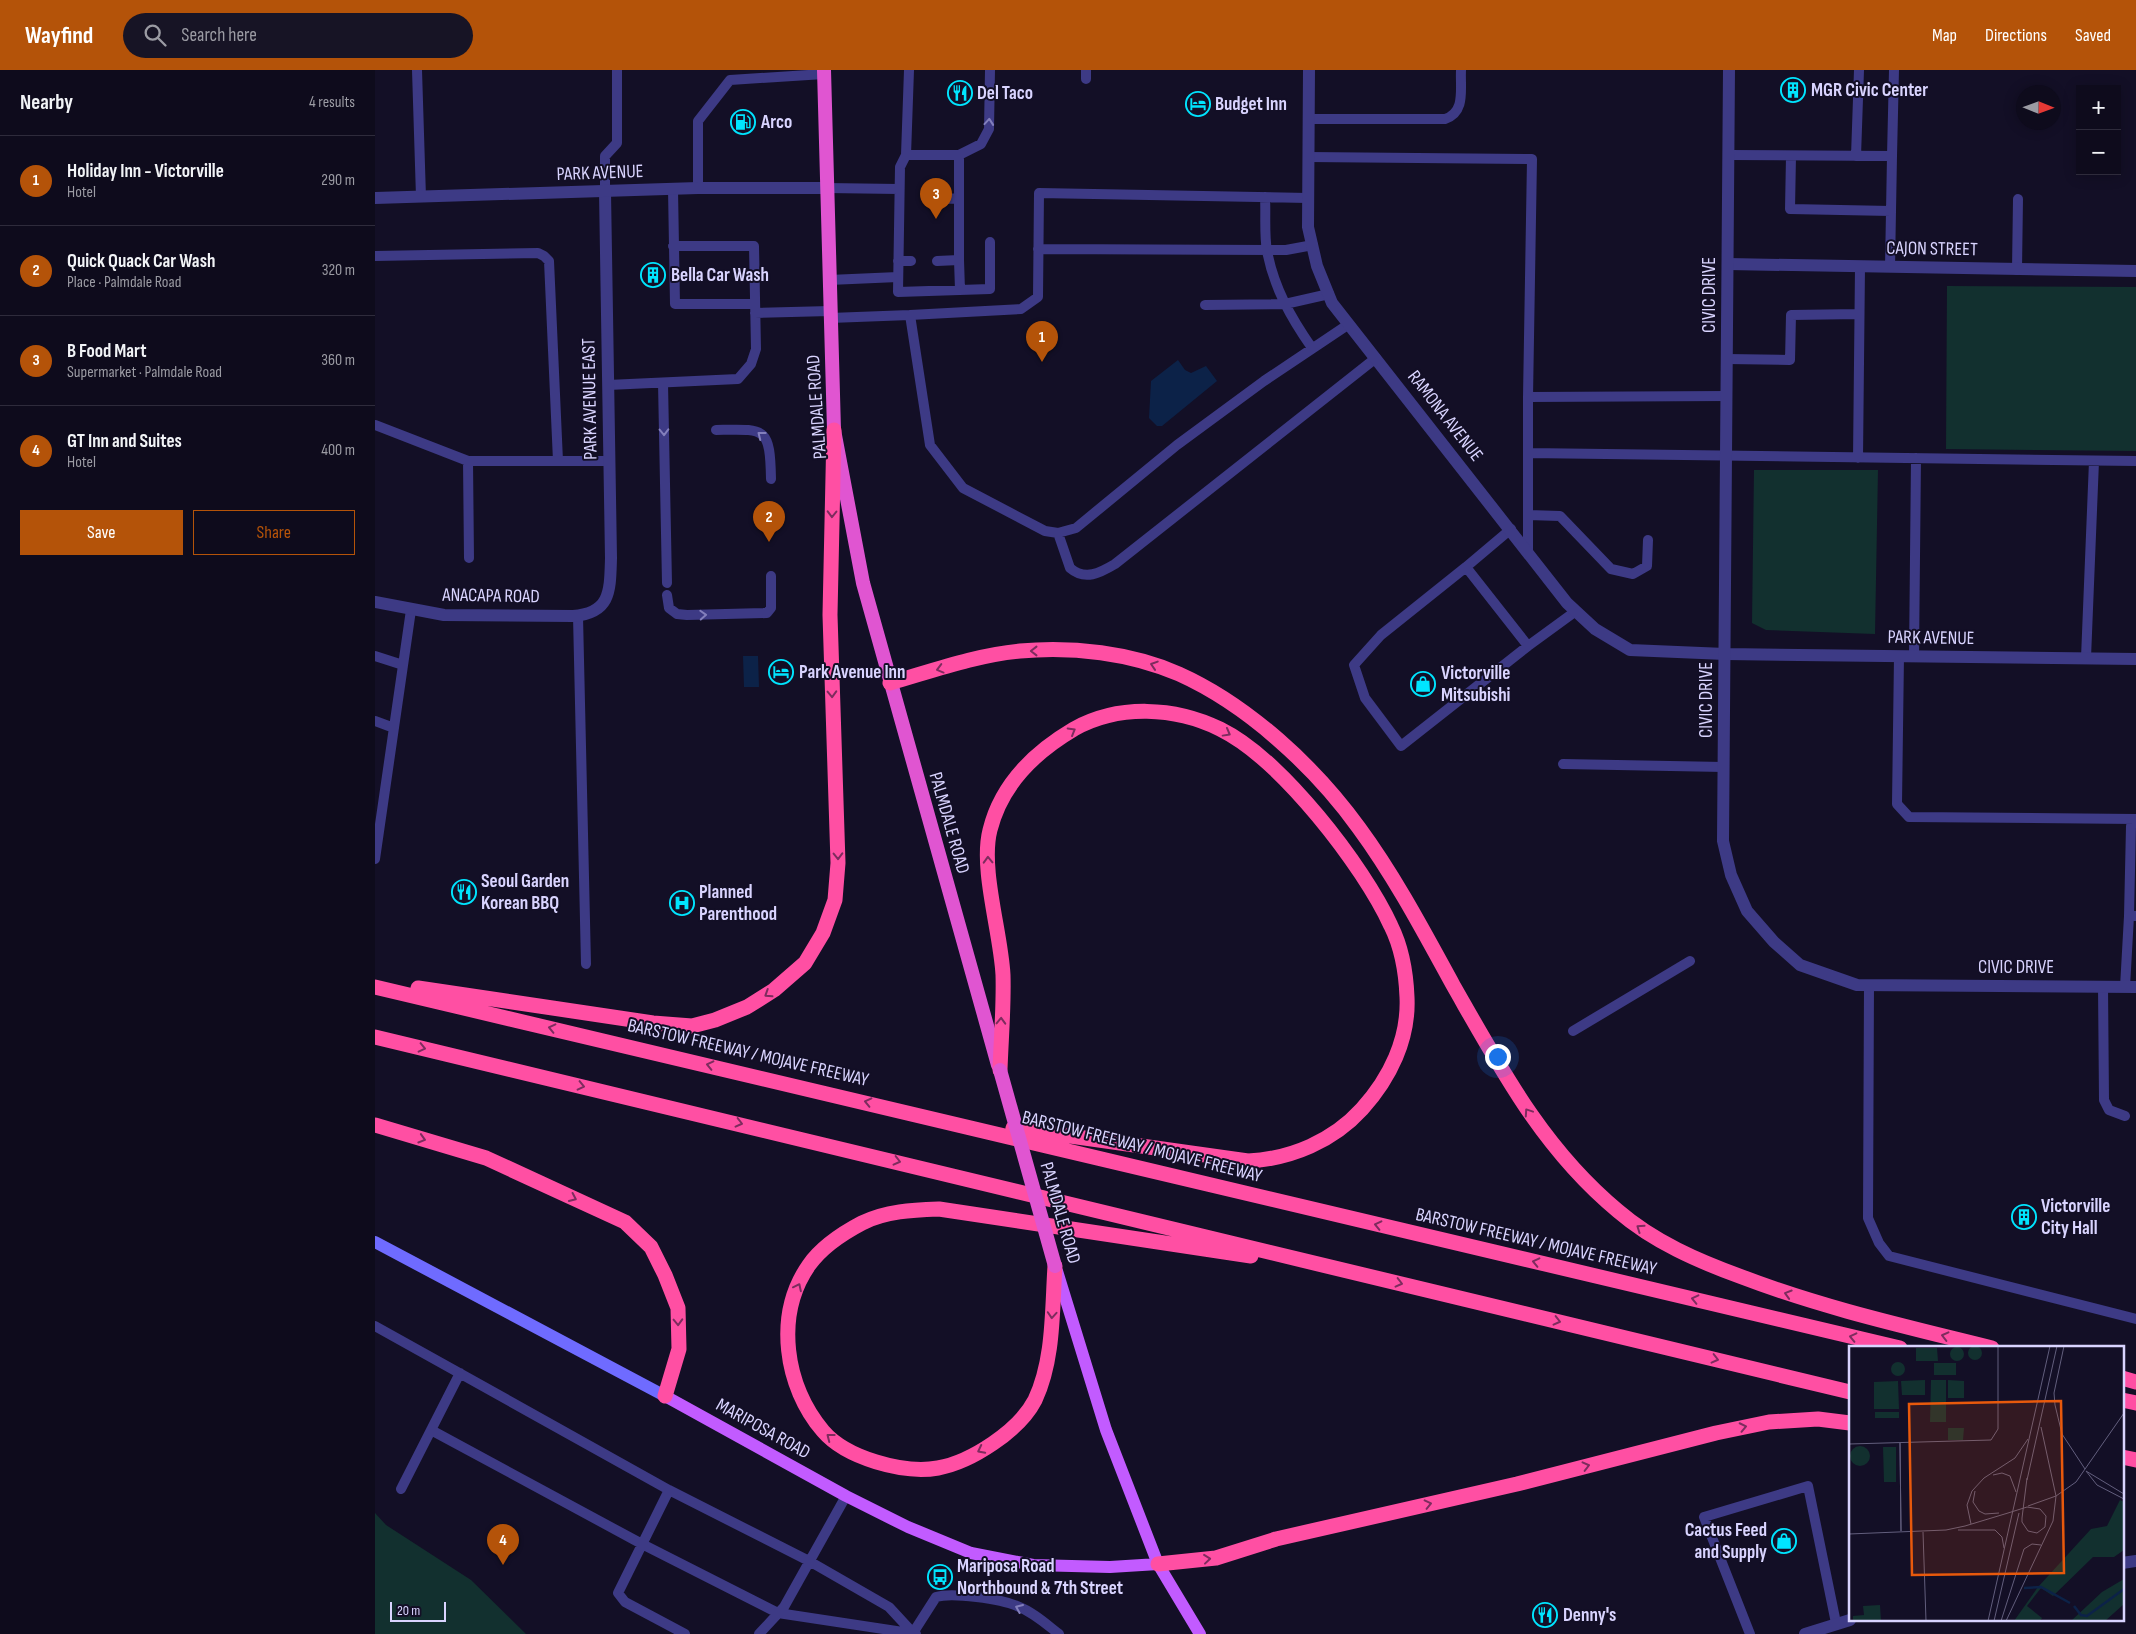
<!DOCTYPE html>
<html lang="en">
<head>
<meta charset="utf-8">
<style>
	:root { --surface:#0e0b1c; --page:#171425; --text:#f1f3f6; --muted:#9b9ba3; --line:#2e2b3b; --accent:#b45309 }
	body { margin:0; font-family:"Sofia Sans Condensed",sans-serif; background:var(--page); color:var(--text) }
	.controls { position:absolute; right:15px; top:15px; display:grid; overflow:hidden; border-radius:0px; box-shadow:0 2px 12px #0003 }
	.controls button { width:45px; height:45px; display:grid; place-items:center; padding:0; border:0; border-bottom:1px solid var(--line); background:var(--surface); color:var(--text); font:25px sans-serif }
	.compass { position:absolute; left:1641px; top:15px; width:45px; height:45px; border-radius:50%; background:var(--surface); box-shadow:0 2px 12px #0003; rotate:91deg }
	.scale { position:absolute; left:15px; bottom:12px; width:56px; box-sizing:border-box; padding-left:5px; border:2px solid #d9d4ff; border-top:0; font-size:14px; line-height:18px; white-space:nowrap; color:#d9d4ff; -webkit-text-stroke:4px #130f26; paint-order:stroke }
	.you { position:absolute; left:1122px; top:986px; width:18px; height:18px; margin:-12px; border:4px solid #fff; border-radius:50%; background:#1a73e8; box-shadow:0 0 0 8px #1a73e833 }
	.badge { display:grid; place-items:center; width:32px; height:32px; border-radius:50%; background:var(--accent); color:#fff; font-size:16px; font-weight:700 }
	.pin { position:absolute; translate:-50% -41px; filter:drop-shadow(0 1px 2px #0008) }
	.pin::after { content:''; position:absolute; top:26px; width:18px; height:15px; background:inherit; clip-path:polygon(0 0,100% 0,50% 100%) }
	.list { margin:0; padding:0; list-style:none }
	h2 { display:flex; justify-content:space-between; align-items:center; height:65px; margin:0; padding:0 20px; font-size:21px }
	h2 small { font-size:16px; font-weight:400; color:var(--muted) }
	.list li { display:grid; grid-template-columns:32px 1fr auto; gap:15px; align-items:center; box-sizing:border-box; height:90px; padding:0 20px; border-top:1px solid var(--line) }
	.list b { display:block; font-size:19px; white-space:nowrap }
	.list p { margin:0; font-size:16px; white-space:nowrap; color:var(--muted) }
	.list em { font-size:16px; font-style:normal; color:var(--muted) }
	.actions { display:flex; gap:10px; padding:15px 20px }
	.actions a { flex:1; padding:11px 0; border:1px solid var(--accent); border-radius:0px; text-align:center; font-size:18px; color:var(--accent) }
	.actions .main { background:var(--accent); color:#fff }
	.icon { flex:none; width:28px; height:28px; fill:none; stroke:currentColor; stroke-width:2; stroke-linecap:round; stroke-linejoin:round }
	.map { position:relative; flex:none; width:1761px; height:1564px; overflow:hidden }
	header { display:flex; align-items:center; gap:30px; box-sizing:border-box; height:70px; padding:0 25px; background:var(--accent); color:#fff }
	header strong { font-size:24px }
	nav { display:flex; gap:28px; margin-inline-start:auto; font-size:18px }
	.search { width:350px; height:45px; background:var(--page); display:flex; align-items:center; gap:12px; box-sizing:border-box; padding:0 18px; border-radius:28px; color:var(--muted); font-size:19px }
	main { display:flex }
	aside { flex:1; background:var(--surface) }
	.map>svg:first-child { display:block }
	.green { fill:#12302f }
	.water { fill:#0c2248 }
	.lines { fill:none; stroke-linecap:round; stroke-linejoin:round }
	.service { stroke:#3d3a85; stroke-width:10 }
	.minor { stroke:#3d3a85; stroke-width:12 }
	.tertiary { stroke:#3d3a85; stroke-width:12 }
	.secondary { stroke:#6f6bff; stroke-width:12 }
	.primary { stroke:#c25bff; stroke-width:12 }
	.trunk { stroke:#e055d1; stroke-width:14 }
	.motorway { stroke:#ff4fa3; stroke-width:15 }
	.trunk-bridge { stroke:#e055d1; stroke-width:14 }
	.oneway { stroke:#837fbc }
	.oneway2 { stroke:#7d2c5e }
	.labels { text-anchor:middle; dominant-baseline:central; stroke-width:4; stroke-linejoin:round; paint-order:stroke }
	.poi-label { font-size:19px; font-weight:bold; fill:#d9d4ff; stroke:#130f26; text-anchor:start }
	.street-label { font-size:19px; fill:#d9d4ff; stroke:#130f26 }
	.inset-river { fill:none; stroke:#0c2248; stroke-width:2.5 }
	.inset-road { fill:none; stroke:#625e7d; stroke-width:1 }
	.view { fill:#e8590c; fill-opacity:0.15; stroke:#e8590c; stroke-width:2.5 }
	.inset-edge { fill:none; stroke:#d9d4ff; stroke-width:2.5 }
</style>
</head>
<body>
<header>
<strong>Wayfind</strong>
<div class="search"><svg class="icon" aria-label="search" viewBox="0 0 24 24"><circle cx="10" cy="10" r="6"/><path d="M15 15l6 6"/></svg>Search here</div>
<nav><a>Map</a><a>Directions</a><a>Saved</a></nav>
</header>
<main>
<aside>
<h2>Nearby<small>4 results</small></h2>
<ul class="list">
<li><span class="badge">1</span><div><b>Holiday Inn - Victorville</b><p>Hotel</p></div><em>290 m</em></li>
<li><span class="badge">2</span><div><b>Quick Quack Car Wash</b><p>Place · Palmdale Road</p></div><em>320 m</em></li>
<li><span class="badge">3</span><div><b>B Food Mart</b><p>Supermarket · Palmdale Road</p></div><em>360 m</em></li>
<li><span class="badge">4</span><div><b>GT Inn and Suites</b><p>Hotel</p></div><em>400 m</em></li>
</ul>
<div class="actions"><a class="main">Save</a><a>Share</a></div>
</aside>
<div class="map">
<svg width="1761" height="1564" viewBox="0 0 1761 1564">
	<rect width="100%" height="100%" fill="#130f26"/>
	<path class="green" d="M1572,216l189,1v164l-190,-2z
		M1379,400h124l-3,164 -109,-4 -14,-7z
		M0,1443l11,12 85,55 55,54h-151z"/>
	<path class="water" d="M803,290l7,10 6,3 15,-7 11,15 -55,45h-5l-8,-8 2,-37z
		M368,586h15l1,31h-15z"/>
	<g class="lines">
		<path class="service" d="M42,0l4,127
			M534,0l-3,85 -6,12 -2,125 92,-3v-47
			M711,9v-9
			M933,49h137c21,-7 15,-30 16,-49
			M531,85h53l22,-11 8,-15 1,-59
			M1354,85l163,1 -2,111
			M1416,86l-1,53 101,2
			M1481,86l3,-86
			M1517,86l2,-86
			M933,87l224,2 -4,238v153
			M323,118v-67l32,-41 94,-6
			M451,118l73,1
			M298,119l2,115h80
			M230,122v-36l12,-13v-73
			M890,127c1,18 -1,37 2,54 7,37 24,67 45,97
			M933,128l-269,-5 -1,104 -17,12 -111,6 20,130 33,43 82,43 13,2 18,-5 101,-83 87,-64 85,-57
			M561,130l23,-2
			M663,179l248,1 27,-5
			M0,186l163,-3 6,3 5,5 9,200
			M584,190l1,30
			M523,191h13
			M562,191l22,-1v-105
			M1642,200l1,-71
			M454,210l69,-3
			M830,235l80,-1 44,-10
			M380,243l75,-2
			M455,248l80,-3
			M1352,289l63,1 1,-45 68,-1
			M288,313l4,200
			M233,315l130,-6 13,-15 5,-15 -2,-103h-81
			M1153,327l199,-1
			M0,355l93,36h141
			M341,360c49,-1 54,-4 55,49
			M1153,383l608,8
			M1483,388l2,-191
			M93,391l1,97
			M1153,445l32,1 51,53 22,5 14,-8 1,-26
			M1136,459l-45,38 62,79 48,-35
			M683,463l12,35c15,13 30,5 45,-4l261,-206
			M1091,497l-85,68 -27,30 11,33 36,48 127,-100
			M292,525l2,13 8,6 10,1 80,-2 4,-5v-32
			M203,546l8,348
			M0,586l28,9
			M1524,586l-2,148 12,13 227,2
			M1539,586l2,-198
			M1711,588l8,-197
			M0,651l19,7
			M1188,694l161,3
			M0,789l36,-249
			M1754,846l2,-90 5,-5
			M1494,915l-1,233 11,25 10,13 247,63
			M1728,916l1,114 5,10 16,6
			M1750,917l4,-71h7
			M1198,961l117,-70
			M0,1256l294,164 140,71 80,46 24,26 23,-36c16,-5 65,2 81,9 16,6 29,18 42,28
			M56,1360l211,114 136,69 138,21
			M26,1419l59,-116
			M294,1420l-51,103 7,9 60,32
			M384,1564l25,-27 62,-111
			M1375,1564l-46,-117 104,-31 28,137"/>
		<path class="minor" d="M934,0l-1,157 9,39 15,37 235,300 28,26 35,21 95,4 411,5
			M1353,194l408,7
			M0,532l69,13 129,1c38,-3 37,-25 38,-58l-6,-366"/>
		<path class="tertiary" d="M1354,0l-6,771 8,34 16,36 27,31 26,23 57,20 279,2
			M0,128l323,-10h128
			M1747,1493l14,-2
			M1430,1564l45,-14"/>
		<path class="secondary" d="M0,1172l290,154"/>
		<path class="primary" d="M682,1201l49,159 52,134 42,70
			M290,1326l181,100 62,31 63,26 62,12 77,2 48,-3"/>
		<path class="trunk" d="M449,0l10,360 29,153 135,482"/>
		<path class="motorway" d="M515,613c42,-12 86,-28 130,-32 52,-5 111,2 159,23 69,31 136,93 180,154 36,49 65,104 94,157 48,84 90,164 165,226 36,31 80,50 124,66 81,31 166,50 250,71
			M0,917c509,119 1017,241 1525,361
			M43,918l235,35 39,3 23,-6 32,-13 27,-17 31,-27 18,-30 12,-33 3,-37 -8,-248 4,-185
			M0,967l1475,355
			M625,1000c1,-31 4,-64 3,-95 -2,-42 -23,-106 -13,-145 11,-45 45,-78 84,-101 45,-25 101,-22 146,0 61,30 143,136 171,197 11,22 15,46 16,71 2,42 -17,81 -45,112 -29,32 -71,50 -114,52l-235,-33
			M0,1055l111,33 139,64 26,25 14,28 13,33 1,41 -14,47
			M680,1196c-3,44 -1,94 -20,134 -16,31 -64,62 -97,68 -35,6 -92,-10 -115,-37 -38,-44 -49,-116 -14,-166 12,-17 34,-32 53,-42 24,-12 51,-13 77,-14l312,47
			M1747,1308l14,4
			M1747,1330l14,3
			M1747,1387l14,3
			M783,1494l58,-6 60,-19 241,-55 199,-51 53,-11 49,-3 32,4"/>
		<path class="trunk-bridge" d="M625,1000l55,196"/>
	</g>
	<defs><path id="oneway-chevron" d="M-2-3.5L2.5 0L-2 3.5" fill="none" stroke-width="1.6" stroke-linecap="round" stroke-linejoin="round" transform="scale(1.25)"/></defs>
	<g class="oneway">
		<use href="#oneway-chevron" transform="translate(614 52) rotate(-85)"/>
		<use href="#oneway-chevron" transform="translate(289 362) rotate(89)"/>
		<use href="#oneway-chevron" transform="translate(386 365) rotate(-142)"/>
		<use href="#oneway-chevron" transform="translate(328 545) rotate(-3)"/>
		<use href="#oneway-chevron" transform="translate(644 1538) rotate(-157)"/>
	</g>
	<g class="oneway2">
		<use href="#oneway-chevron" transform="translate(457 444) rotate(91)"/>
		<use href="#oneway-chevron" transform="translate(659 581) rotate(-180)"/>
		<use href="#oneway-chevron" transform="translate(779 595) rotate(-162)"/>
		<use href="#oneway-chevron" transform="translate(565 599) rotate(165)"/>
		<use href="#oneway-chevron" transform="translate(457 624) rotate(88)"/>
		<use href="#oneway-chevron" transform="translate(697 661) rotate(-30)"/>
		<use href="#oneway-chevron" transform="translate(852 663) rotate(29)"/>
		<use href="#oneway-chevron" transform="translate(463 786) rotate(89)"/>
		<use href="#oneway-chevron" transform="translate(613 790) rotate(-92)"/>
		<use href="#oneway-chevron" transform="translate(393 924) rotate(147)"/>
		<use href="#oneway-chevron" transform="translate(626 951) rotate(-88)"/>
		<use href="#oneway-chevron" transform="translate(177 958) rotate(-167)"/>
		<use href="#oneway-chevron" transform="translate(47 978) rotate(13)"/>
		<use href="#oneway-chevron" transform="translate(335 995) rotate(-167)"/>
		<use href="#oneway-chevron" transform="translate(206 1016) rotate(13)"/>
		<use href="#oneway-chevron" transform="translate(493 1032) rotate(-167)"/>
		<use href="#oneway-chevron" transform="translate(1153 1042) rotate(-124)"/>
		<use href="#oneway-chevron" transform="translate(364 1053) rotate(14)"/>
		<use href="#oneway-chevron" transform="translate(47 1069) rotate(17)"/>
		<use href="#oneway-chevron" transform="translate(522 1091) rotate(14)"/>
		<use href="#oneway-chevron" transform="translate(198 1128) rotate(25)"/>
		<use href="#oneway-chevron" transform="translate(1003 1155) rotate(-167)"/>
		<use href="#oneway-chevron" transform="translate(1265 1158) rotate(-145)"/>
		<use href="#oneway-chevron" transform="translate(1161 1192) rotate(-167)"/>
		<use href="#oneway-chevron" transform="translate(1024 1213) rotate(14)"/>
		<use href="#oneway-chevron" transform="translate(423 1217) rotate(-64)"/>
		<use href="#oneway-chevron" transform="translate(1413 1224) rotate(-163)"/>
		<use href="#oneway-chevron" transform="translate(1320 1229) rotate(-167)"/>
		<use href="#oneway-chevron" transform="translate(677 1245) rotate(94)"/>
		<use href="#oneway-chevron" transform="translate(1182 1251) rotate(14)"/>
		<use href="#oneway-chevron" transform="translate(303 1252) rotate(88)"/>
		<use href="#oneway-chevron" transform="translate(1570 1266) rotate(-166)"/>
		<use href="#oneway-chevron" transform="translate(1478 1267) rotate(-167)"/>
		<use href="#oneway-chevron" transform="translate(1340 1289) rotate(14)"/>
		<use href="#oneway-chevron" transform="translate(1368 1357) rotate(-12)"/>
		<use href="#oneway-chevron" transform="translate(455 1367) rotate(-142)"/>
		<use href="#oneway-chevron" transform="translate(606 1380) rotate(153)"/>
		<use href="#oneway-chevron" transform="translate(1211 1396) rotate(-14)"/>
		<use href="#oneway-chevron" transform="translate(1053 1434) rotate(-13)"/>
		<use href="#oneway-chevron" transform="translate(832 1489) rotate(-6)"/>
	</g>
	<defs>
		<symbol id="building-ring" viewBox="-11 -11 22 22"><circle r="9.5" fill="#130f26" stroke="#00e5ff" stroke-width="1.5"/><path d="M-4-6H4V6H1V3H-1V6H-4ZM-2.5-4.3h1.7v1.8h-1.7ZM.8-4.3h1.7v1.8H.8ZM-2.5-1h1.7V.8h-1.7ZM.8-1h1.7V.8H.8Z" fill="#00e5ff"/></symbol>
		<symbol id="restaurant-ring" viewBox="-11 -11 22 22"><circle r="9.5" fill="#130f26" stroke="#00e5ff" stroke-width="1.5"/><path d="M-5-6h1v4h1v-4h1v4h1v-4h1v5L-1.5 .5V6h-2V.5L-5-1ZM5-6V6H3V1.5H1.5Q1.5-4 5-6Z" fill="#00e5ff"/></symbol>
		<symbol id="hotel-ring" viewBox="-11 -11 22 22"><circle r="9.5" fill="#130f26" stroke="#00e5ff" stroke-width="1.5"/><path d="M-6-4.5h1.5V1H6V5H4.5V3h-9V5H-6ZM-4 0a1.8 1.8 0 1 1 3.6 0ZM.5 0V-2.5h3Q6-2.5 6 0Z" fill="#00e5ff"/></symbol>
		<symbol id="fuel-ring" viewBox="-11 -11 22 22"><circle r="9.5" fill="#130f26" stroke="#00e5ff" stroke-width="1.5"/><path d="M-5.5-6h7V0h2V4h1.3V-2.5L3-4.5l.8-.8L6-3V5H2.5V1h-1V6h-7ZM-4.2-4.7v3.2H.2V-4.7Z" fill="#00e5ff"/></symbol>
		<symbol id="shop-ring" viewBox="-11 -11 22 22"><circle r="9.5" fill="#130f26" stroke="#00e5ff" stroke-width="1.5"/><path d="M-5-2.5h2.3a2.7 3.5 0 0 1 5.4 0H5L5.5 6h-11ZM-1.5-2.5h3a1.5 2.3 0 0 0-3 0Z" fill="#00e5ff"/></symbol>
		<symbol id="hospital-ring" viewBox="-11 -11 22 22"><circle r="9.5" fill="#130f26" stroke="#00e5ff" stroke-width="1.5"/><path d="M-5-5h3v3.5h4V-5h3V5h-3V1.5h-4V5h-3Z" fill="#00e5ff"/></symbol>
		<symbol id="bus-ring" viewBox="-11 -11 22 22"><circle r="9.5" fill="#130f26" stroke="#00e5ff" stroke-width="1.5"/><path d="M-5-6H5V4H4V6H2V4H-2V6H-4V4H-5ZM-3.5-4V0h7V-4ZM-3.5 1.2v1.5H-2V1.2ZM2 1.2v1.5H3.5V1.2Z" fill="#00e5ff"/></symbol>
	</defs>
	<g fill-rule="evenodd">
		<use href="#building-ring" x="1404" y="6" width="28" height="28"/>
		<use href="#restaurant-ring" x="571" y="9" width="28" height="28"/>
		<use href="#hotel-ring" x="809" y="20" width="28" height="28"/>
		<use href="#fuel-ring" x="354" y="38" width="28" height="28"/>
		<use href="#building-ring" x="264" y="191" width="28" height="28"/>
		<use href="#hotel-ring" x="392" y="588" width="28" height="28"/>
		<use href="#shop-ring" x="1034" y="600" width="28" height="28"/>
		<use href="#restaurant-ring" x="75" y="808" width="28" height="28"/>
		<use href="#hospital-ring" x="293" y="819" width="28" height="28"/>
		<use href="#building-ring" x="1635" y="1133" width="28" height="28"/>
		<use href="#shop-ring" x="1395" y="1457" width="28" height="28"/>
		<use href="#bus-ring" x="551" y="1493" width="28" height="28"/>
		<use href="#restaurant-ring" x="1156" y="1531" width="28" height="28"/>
	</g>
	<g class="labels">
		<g class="poi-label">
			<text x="1436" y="20">MGR Civic Center</text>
			<text x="602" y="23">Del Taco</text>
			<text x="840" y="34">Budget Inn</text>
			<text x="386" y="52">Arco</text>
			<text x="296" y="205">Bella Car Wash</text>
			<text x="424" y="602">Park Avenue Inn</text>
			<text x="1066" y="603">Victorville<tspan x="1066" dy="22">Mitsubishi</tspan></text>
			<text x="106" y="811">Seoul Garden<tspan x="106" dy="22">Korean BBQ</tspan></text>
			<text x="324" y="822">Planned<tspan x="324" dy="22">Parenthood</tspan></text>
			<text x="1666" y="1136">Victorville<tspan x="1666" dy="22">City Hall</tspan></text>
			<text x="1392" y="1460" text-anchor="end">Cactus Feed<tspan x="1392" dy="22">and Supply</tspan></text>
			<text x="582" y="1496">Mariposa Road<tspan x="582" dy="22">Northbound &amp; 7th Street</tspan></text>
			<text x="1188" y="1545">Denny's</text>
		</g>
		<g class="street-label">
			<text transform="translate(225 103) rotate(-2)">PARK AVENUE</text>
			<text transform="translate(1557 179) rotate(1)">CAJON STREET</text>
			<text transform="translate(1334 225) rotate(-90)">CIVIC DRIVE</text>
			<text transform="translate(215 329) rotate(-91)">PARK AVENUE EAST</text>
			<text transform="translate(442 337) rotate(-94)">PALMDALE ROAD</text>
			<text transform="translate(1070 346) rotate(52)">RAMONA AVENUE</text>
			<text transform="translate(116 526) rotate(1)">ANACAPA ROAD</text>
			<text transform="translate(1556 568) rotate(1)">PARK AVENUE</text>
			<text transform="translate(1331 630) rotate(-90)">CIVIC DRIVE</text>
			<text transform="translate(574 753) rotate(74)">PALMDALE ROAD</text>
			<text x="1641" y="897">CIVIC DRIVE</text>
			<text transform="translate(373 983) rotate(13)">BARSTOW FREEWAY / MOJAVE FREEWAY</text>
			<text transform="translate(767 1077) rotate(14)">BARSTOW FREEWAY / MOJAVE FREEWAY</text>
			<text transform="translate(685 1143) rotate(74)">PALMDALE ROAD</text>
			<text transform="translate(1161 1172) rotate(13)">BARSTOW FREEWAY / MOJAVE FREEWAY</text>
			<text transform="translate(388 1359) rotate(29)">MARIPOSA ROAD</text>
		</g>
	</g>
	<g transform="translate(1474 1276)">
		<rect width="275" height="275" fill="#130f26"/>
		<path d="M119 7a7 7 0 1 1 14 0a7 7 0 1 1-14 0ZM101 8a7 7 0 1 1 14 0a7 7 0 1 1-14 0ZM67,2h21l1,13h-22zM42 23a7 7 0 1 1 14 0a7 7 0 1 1-14 0ZM85,17h22v12h-22zM76,34v15h-23l-1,-14zM82,34h15v42h-16zM99,34l16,1v17h-16zM49,35l1,28h-25v-27zM26,66h24v6h-24zM99,82h16l-1,12h-15zM1 110a10 10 0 1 1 20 0a10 10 0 1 1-20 0ZM34,101h13v35h-12zM271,154l4,2v48l-10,7h-21l-40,39 -12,-8 -14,18 15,12 -2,3h-26l24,-34 53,-58 16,-3zM275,233v25l-19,17h-34l31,-29zM31,259l1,16h-28v-5l11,-1 -1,-9z" fill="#12302f"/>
		<path class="inset-river" d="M175,242l17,-1 29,16M225,260l7,9 6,1 37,-27"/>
		<path class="inset-road" d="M215,0l-10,47 1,12 7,29 23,35M192,81l15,69M51,97l1,88M51,97l1,88M0,98l142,-4 7,-11v-83M237,125l11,14 27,14M237,125l38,23M144,129l9,-2 8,3 6,16M178,134l30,-134M126,145l-2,11 6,9 6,3 14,-1M179,160l28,-10 20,-14 48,-69M122,178l-4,-19 5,-14 12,-13 31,-20 13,-19M109,184h37l7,7 2,11M74,186l3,89M0,188l97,-4 19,-4 43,-13 19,-6 13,2 6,7 -1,11 -8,6 -9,-2 -6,-9v-4l5,-40M139,275l62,-275M145,275l25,-108M152,275l23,-72 8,-5 9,1M157,275l47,-100 3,-25"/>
		<path class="view" d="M212,55l3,172 -152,2 -3,-171z"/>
		<rect width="275" height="275" class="inset-edge"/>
	</g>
</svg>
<div class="controls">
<button>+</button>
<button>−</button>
</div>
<svg class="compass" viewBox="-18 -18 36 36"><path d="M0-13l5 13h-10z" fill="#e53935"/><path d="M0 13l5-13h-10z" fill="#9b9ba3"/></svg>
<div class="scale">20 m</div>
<div class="you"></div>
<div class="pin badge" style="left:667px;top:292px">1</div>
<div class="pin badge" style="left:394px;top:472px">2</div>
<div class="pin badge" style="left:561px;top:149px">3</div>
<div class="pin badge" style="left:128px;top:1495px">4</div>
</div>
</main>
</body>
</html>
